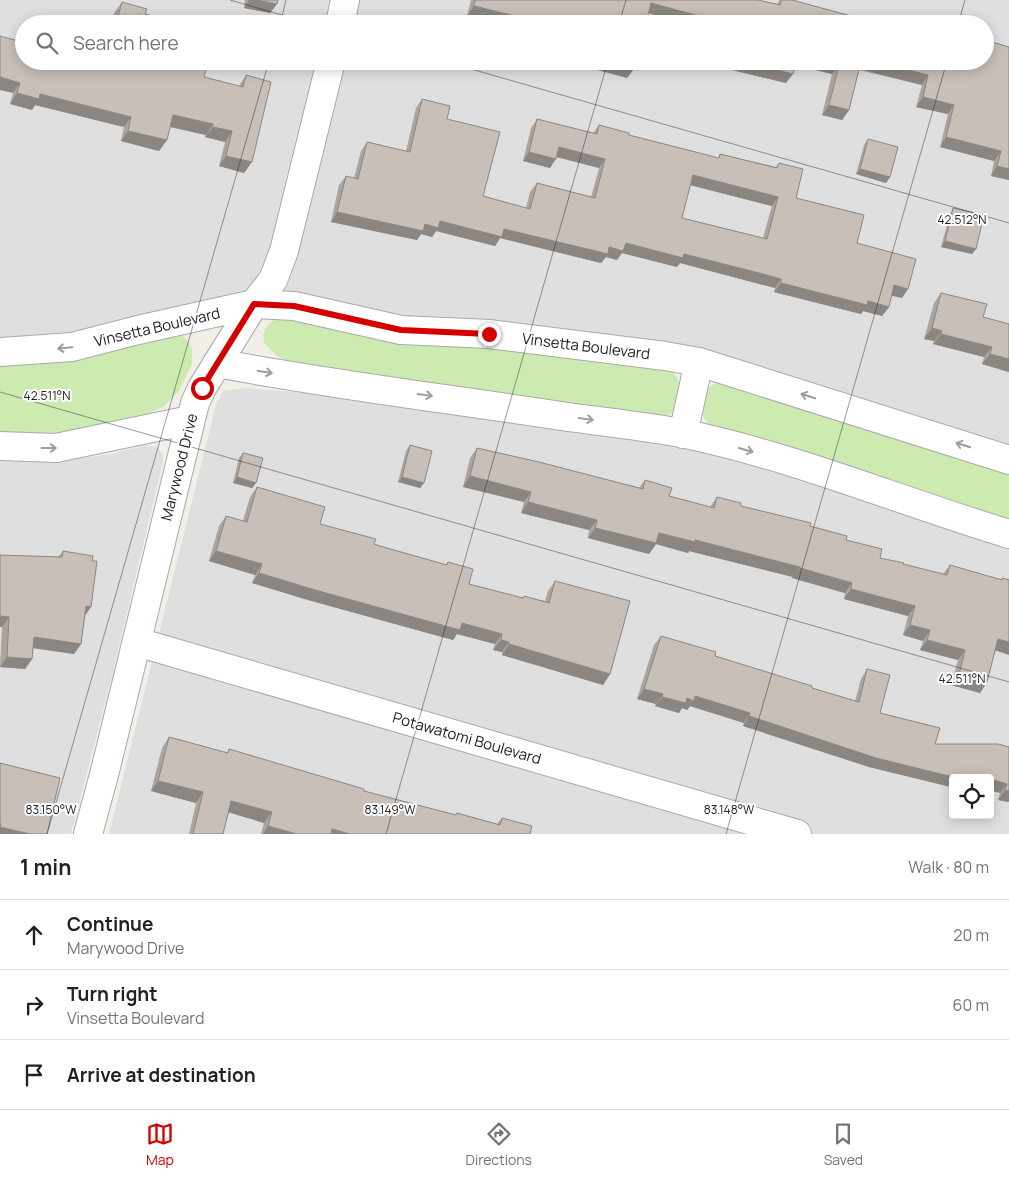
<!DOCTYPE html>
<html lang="en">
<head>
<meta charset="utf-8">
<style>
	:root { --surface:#fff; --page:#f2f2f2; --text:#202124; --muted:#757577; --line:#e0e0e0; --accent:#d40000 }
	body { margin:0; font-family:Manrope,sans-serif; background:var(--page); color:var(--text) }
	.controls { position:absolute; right:15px; bottom:15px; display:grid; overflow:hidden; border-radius:5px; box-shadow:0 2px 12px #0003 }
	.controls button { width:45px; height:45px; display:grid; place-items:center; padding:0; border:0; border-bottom:1px solid var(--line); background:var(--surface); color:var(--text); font:25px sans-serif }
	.stop { position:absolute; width:15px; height:15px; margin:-11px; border:4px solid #d40000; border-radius:50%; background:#fff }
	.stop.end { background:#d40000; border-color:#fff; box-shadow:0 1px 5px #0008 }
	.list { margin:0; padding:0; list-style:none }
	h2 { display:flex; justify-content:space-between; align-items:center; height:65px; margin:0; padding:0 20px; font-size:21px }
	h2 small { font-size:16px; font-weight:400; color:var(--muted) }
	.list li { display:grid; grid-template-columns:32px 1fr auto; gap:15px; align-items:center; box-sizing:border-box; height:70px; padding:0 20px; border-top:1px solid var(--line) }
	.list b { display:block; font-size:19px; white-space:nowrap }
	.list p { margin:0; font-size:16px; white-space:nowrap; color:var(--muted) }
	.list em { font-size:16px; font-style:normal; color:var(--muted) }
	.icon { flex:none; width:28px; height:28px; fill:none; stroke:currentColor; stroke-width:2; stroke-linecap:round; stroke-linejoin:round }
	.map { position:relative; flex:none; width:1009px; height:834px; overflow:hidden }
	.search { position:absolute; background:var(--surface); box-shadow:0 2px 12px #0003; left:15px; right:15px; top:15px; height:55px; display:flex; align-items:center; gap:12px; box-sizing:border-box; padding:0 18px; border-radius:28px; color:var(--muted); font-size:19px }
	.sheet { height:275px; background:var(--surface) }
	nav { display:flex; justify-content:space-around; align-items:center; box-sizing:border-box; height:70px; border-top:1px solid var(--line); background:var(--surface); font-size:14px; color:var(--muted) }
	nav a { display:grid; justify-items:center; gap:2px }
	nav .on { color:var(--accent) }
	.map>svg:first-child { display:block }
	.residential { fill:#e0dfdf; fill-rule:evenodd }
	.grass { fill:#cdebb0 }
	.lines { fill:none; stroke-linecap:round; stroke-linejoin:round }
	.minor-casing { stroke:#a9a9a9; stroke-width:30 }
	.minor { stroke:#fff; stroke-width:28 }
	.wall { fill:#aba49e; fill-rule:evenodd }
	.shaded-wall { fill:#8b8681 }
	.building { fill:#c7bfb8; stroke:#8b8681; fill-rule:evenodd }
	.oneway { stroke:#9c9c9c }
	.route { stroke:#d40000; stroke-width:6 }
	.ticks { fill:none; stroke:#222; stroke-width:1; stroke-opacity:0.45 }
	.labels { text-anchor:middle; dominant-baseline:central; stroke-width:4; stroke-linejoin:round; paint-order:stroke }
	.street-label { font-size:15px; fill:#222; stroke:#fff }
	.ticks-label { font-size:12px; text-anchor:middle; fill:#222; stroke:#fff; stroke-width:4; stroke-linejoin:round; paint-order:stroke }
</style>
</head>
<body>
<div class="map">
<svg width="1009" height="834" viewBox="0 0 1009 834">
	<rect width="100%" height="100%" fill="#f2efe9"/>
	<path class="residential" d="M0,0h1009v447l-244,-78 -368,-53 -84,-19 -78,-3 -119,31 -74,14 -42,-1zM24,24h961v37h-961z
		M246,388l95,8 321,47 49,10 298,92v289h-900l107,-429 7,-14zM953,778h37v37h-37z
		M146,445l11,2 6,8v7l-53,222 -39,150h-71v-374l9,1h48l55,-7z"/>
	<path class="grass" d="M277,318l394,52c14,12 11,43 -8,48l-371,-55 -15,-7 -13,-13c-2,-12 3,-20 13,-25z
		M177,335h5l7,7 3,7v15l-13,27 -15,15 -12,6 -17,7 -85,16 -50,-1v-72z
		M721,381l288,91v48l-298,-94c-13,-10 -8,-22 -5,-36l9,-7z"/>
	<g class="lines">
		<defs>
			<path id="minor" d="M340,24l5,-24
				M0,352l72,-5 66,-17 116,-26 40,2 107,24 88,4 176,22 34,6 310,98
				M217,363c116,22 234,36 351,54 38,5 76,9 113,16 112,23 219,68 328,101
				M683,434l16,-72
				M0,446l56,2 134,-28
				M137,642l660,192
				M88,834l17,-63 90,-368 7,-15 52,-84 19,-24 11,-29 47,-190"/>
		</defs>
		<use href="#minor" class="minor-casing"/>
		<use href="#minor" class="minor"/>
	</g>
	<path class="wall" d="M245,0h33l-1,4 -7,9 -26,-5z
		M471,0h287l19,4 3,-4h12l84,23 1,-2 12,3h-202l-39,-11 -181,3z
		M122,2l23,12 41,10h-74l2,-11z
		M24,35v26l70,3 3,-3h111l-4,16 35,9 7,-11 6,87 -8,11 -25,-7 6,-24 -20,-5 1,-2 -36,-8 -3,13 -8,11 -38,-10 3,-14 -89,-22 -3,5 -22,-6 3,-11 6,-52z
		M1009,47v133l-18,-4 3,-15 -54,-14 8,-33 -32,-7 6,-22 -63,-15 -10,40 -7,10 -20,-5 10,-41 -37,-9 -9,18 -62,-15 1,-7h260z
		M422,99l25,20 36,77 43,12 4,-16 7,-9 54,14 8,-29 -43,-11 -6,11 -27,-7 8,-33 6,-9 56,14 6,-8 30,10 89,23 2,-4 56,13 3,-4 17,35 61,45 45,55 -11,-3 -2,12 -7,9 -19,-5 -2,3 -87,-22 1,-4 -23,-6 -72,-19 -3,4 -55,-14 -5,7 -11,-3 -5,6 -101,-25 -5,8 -59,-15 -4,6 -11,-3 -4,6 -86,-18 8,-37 7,-9 8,2 7,-27 6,-9 39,9 10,-43zM690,185l82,21 -9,32 -81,-20z
		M868,139l22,38 -4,6 -30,-9 8,-29z
		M953,208l23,41 -4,5 -31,-7 9,-33z
		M941,293l42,24 26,55 -27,-8 2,-7 -51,-13 1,-3 -10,-2 10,-36z
		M410,445l14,38 -4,5 -22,-6 8,-31z
		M477,448l162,40 6,-8 24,16 41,11 7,-10 24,9 69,20 36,14 34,18 23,6 40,10 7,-9 45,85 -8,32 -7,11 -29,-8 7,-25 -38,-10 3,-9 -20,-6 5,-19 -64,-17 1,-6 -53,-15 1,-1 -104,-26 -1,2 -32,-9 -7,10 -61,-16 1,-8 -68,-17 3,-11 -61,-15 7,-29z
		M243,453l13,30 -4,5 -19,-5 6,-25z
		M257,487l63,37 60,22 66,19 2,-3 21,22 53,14 2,-2 21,5 3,-10 7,-10 55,93 -7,11 -101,-30v-3l-9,-2 2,-6 -38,-10 -4,6 -145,-40 -56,-17 3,-8 -46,-14 10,-35 7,-10 17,5 7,-24z
		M63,551l22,64 -4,29 -7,10 -41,-6 -1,11 -7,10 -25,-2 2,-40h-2z
		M661,636l54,20 97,32 43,13 6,-22 6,-10 13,44 55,31 74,3v55l-11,-2 2,-7 -10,-3v-12h-37v9h-2l-82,-20 -126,-41 1,-3 -54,-17 -3,4 -5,-2 -3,5 -24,-7 1,-2 -19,-5 17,-54z
		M169,737l58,16 2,-4 135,42 91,24 2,-2 40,11 5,-6 28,16h-269l3,-11 -35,-11 -6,22h-34l7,-31 -45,-12 11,-43z"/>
	<path class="shaded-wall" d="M249,0h8l20,4 -7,9 -26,-5z
		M651,3l63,17 -2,4h-25l-43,-12z
		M474,6l73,18h-47l-33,-8z
		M564,61h43l27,8 -7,9z
		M729,61h13l51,13 -7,9 -62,-15z
		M792,61h33l14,4 -7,9 -41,-10z
		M860,61h12l56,14 -6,10 -67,-17z
		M0,77l20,6 -7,10 -13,-3z
		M17,93l23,1 91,23 -7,10 -89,-22 -3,5 -22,-6z
		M923,97l31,8 -6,9 -32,-7z
		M829,105l20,5 -7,10 -20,-5z
		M173,115l40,9 -7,11 -40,-9z
		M213,127l19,4 -7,11 -20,-5z
		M128,131l39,9 -8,11 -38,-10z
		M946,137l55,14 -7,10 -54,-14z
		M559,147l46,12 -6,9 -46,-12z
		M529,152l27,7 -6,9 -27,-7z
		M226,156l26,6 -8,11 -25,-7z
		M997,166l12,3v11l-18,-4z
		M860,169l30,8 -4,6 -30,-9z
		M693,175l85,22 -6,9 -86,-22z
		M337,212l88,12 15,-3 64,8 105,18 17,-4 58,11 75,19 22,6 -6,9 -23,-6 -72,-19 -3,4 -55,-14 -5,7 -11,-3 -5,6 -101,-25 -5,8 -59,-15 -4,6 -11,-3 -4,6 -86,-18z
		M945,241l31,8 -4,5 -31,-7z
		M781,283l87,18 21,6 -7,9 -19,-5 -2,3 -87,-22z
		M894,285l14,4 -6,9 -14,-3z
		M932,328l10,3 -8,10 -10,-2z
		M941,334l51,13 -8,10 -51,-13z
		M990,354l19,5v13l-27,-8z
		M470,476l61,16 -7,10 -61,-15z
		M237,477l19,6 -4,5 -19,-5z
		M402,477l22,6 -4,5 -22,-6z
		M528,502l69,18 -8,10 -68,-17z
		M595,528l64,5 36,7 105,27 -7,10 -104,-26 -1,2 -32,-9 -7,10 -61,-16z
		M216,551l46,13 -7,11 -46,-14z
		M800,568l52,15 -7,10 -53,-15z
		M259,573l203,50 40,11 -7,10 -38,-10 -4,6 -145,-40 -56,-17z
		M851,589l64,17 -7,10 -64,-17z
		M86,606l5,1 -7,10z
		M0,616l9,1 -7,10h-2z
		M910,625l20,5 -7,11 -20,-6z
		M34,637l47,7 -7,10 -48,-7z
		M998,639l11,3v13l-18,-6z
		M501,640l8,2 -7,10 -9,-2z
		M927,640l38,10 -7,10 -38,-10z
		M509,644l101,30 -7,11 -101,-30z
		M7,657l25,2 -7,10 -25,-2z
		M959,675l28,7 -7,11 -29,-8z
		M644,689l19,5 -7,10 -19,-5z
		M695,696l55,17 -6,10 -54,-17 -3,4 -5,-2 -3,5 -24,-7 7,-9 25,1z
		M749,716l208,62h-4v9h-2l-82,-20 -126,-41z
		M990,779l17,5 -7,9 -10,-3z
		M158,781l45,11 -7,11 -45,-12z
		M1005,790l4,1v11l-11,-2z
		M231,801l41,11 -8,11 -40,-12z
		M268,826l29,8h-34z
		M0,827l30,7h-30z
		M332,829l18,5h-21z"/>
	<path class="building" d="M257,0h21l-1,4z
		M475,0h283l22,5 1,-5h11l85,23v-2l12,3h-171l-4,-1v-3l-63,-17 -5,21h-99l-73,-18z
		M122,2l25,7 -2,5 41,10h-70z
		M24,35v26h56l16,4 1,-4h5l5,2v-2h101l-4,16 39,10 3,-12 25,7 -19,80 -26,-6 6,-25 -19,-4v-3l-40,-9 -6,25 -39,-9 3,-14 -91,-23 -1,5 -22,-6 3,-10 -20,-6v-41l22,6z
		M985,40l24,7v122l-12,-3 4,-15 -55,-14 8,-32 -31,-8 5,-22 -56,-14h113z
		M607,61h29l-2,8z
		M742,61h54l-3,13z
		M825,61h36l-12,49 -20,-5 10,-40z
		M422,99l28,7 -3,13 53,13 -17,64 47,13 7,-26 58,15 10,-39 -46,-12 -3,12 -27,-7 8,-33 60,15 2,-9 30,8v2l90,23 1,-4 57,14 2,-5 24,6 -7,29 68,17 -7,28 59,16 -8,30 -14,-4 -5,22 -21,-6 -1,4 -86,-22v-4l-22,-6 -75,-19 -1,4 -57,-15 -3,8 -14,-4 -1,7 -104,-25 -2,8 -62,-16 -2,7 -13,-4 -2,7 -86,-19 9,-36 12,3 9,-37 43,10zM693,175l85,22 -11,42 -85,-21z
		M868,139l30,8 -8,30 -30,-8z
		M953,208l31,7 -8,34 -31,-8z
		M941,293l46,11 -4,13 26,7v35l-19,-5 2,-7 -51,-13 1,-3 -10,-3z
		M410,445l22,6 -8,32 -22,-6z
		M477,448l62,14 104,27 2,-9 27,8 -3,8 45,12 3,-11 24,6v3l70,17 -1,3 37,10 -1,4 36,9 -2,9 24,5 -1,1 44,11 3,-10 52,15v-2l7,2v62l-11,-3 -11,43 -28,-7 6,-25 -38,-10 3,-10 -20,-5 5,-19 -64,-17 1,-6 -52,-15v-1l-105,-27v2l-36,-9 -3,10 -61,-15 2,-8 -69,-18 3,-10 -61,-16z
		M243,453l20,5 -7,25 -19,-6z
		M257,487l68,20 -5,17 56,15 -2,5 6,2 67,19 1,-3 25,7 -4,15 54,14 1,-2 25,7 6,-22 75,20 -20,73 -101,-30v-2l-8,-2 1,-6 -40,-11 -2,7 -145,-40 -56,-17 3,-9 -46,-13 10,-35 21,6z
		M63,551l30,5 -1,5h5l-6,46 -5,-1 -5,38 -47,-7 -2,22 -25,-2 2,-40 -9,-1v-61l62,2z
		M661,636l55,16 -1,4 97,30v2l47,14 8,-33 23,6 -10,38 60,15 -5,16h63l11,3v44l-4,-1 2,-6 -17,-5v-1h-33l-81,-20 -127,-42 1,-3 -55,-17 -1,5 -7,-3 -1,5 -24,-6 1,-3 -19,-5z
		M169,737l59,16 1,-4 135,40v2l92,24 1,-2 43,12 2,-7 30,8 -2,8h-180l-18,-5 -1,5h-34l-29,-8 4,-14 -41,-11 -8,33h-30l10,-42 -45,-11z
		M0,763l60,15 -13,56h-17l-30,-7 1,-3h-1z"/>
	<defs><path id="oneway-shaft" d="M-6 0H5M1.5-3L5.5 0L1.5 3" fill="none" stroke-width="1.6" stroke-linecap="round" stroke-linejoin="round" transform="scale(1.25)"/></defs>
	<g class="oneway">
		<use href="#oneway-shaft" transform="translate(65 348) rotate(175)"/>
		<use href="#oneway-shaft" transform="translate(265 372) rotate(9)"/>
		<use href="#oneway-shaft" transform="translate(425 395) rotate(8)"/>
		<use href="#oneway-shaft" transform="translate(808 396) rotate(-162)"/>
		<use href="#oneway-shaft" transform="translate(586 419) rotate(8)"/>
		<use href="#oneway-shaft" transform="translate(963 445) rotate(-162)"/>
		<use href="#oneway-shaft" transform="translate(49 448)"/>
		<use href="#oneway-shaft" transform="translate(746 450) rotate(16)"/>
	</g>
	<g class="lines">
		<path class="route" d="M202,388l52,-84 40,2 107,24 88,4"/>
	</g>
	<path class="ticks" d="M230,0l83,24M280,24l6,-24M619,24l7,-24M958,24l7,-24M443,61l566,162M0,392l1009,290M47,834l222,-773M386,834l222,-773M726,834l221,-773"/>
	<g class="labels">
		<g class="street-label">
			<text transform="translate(157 327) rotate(-13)">Vinsetta Boulevard</text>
			<text transform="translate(586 346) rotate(7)">Vinsetta Boulevard</text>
			<text transform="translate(179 467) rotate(-76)">Marywood Drive</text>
			<text transform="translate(467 738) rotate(16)">Potawatomi Boulevard</text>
		</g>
	</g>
	<g class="ticks-label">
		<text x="962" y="224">42.512°N</text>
		<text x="47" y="400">42.511°N</text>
		<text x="962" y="683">42.511°N</text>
		<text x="51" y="814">83.150°W</text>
		<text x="390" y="814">83.149°W</text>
		<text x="729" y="814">83.148°W</text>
	</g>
</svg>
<div class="controls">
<button><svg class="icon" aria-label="locate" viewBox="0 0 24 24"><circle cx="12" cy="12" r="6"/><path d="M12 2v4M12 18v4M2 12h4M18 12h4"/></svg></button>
</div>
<div class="stop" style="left:202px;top:388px"></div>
<div class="stop end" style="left:489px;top:334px"></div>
<div class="search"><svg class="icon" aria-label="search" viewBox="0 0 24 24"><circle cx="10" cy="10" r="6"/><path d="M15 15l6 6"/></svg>Search here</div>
</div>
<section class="sheet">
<h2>1 min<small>Walk · 80 m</small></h2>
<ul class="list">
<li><svg class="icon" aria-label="ahead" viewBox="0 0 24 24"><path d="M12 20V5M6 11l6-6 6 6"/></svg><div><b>Continue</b><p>Marywood Drive</p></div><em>20 m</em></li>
<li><svg class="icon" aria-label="right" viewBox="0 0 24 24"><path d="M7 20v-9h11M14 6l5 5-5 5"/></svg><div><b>Turn right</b><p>Vinsetta Boulevard</p></div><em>60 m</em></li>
<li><svg class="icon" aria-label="arrive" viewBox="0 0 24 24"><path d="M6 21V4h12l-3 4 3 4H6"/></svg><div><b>Arrive at destination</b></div></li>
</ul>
</section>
<nav>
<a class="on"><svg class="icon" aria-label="map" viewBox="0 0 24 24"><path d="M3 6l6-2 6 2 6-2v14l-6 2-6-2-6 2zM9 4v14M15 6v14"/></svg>Map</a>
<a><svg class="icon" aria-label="directions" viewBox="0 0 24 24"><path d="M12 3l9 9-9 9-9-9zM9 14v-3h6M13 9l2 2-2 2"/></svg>Directions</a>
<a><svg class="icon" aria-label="saved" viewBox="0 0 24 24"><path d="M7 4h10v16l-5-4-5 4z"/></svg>Saved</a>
</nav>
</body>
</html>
